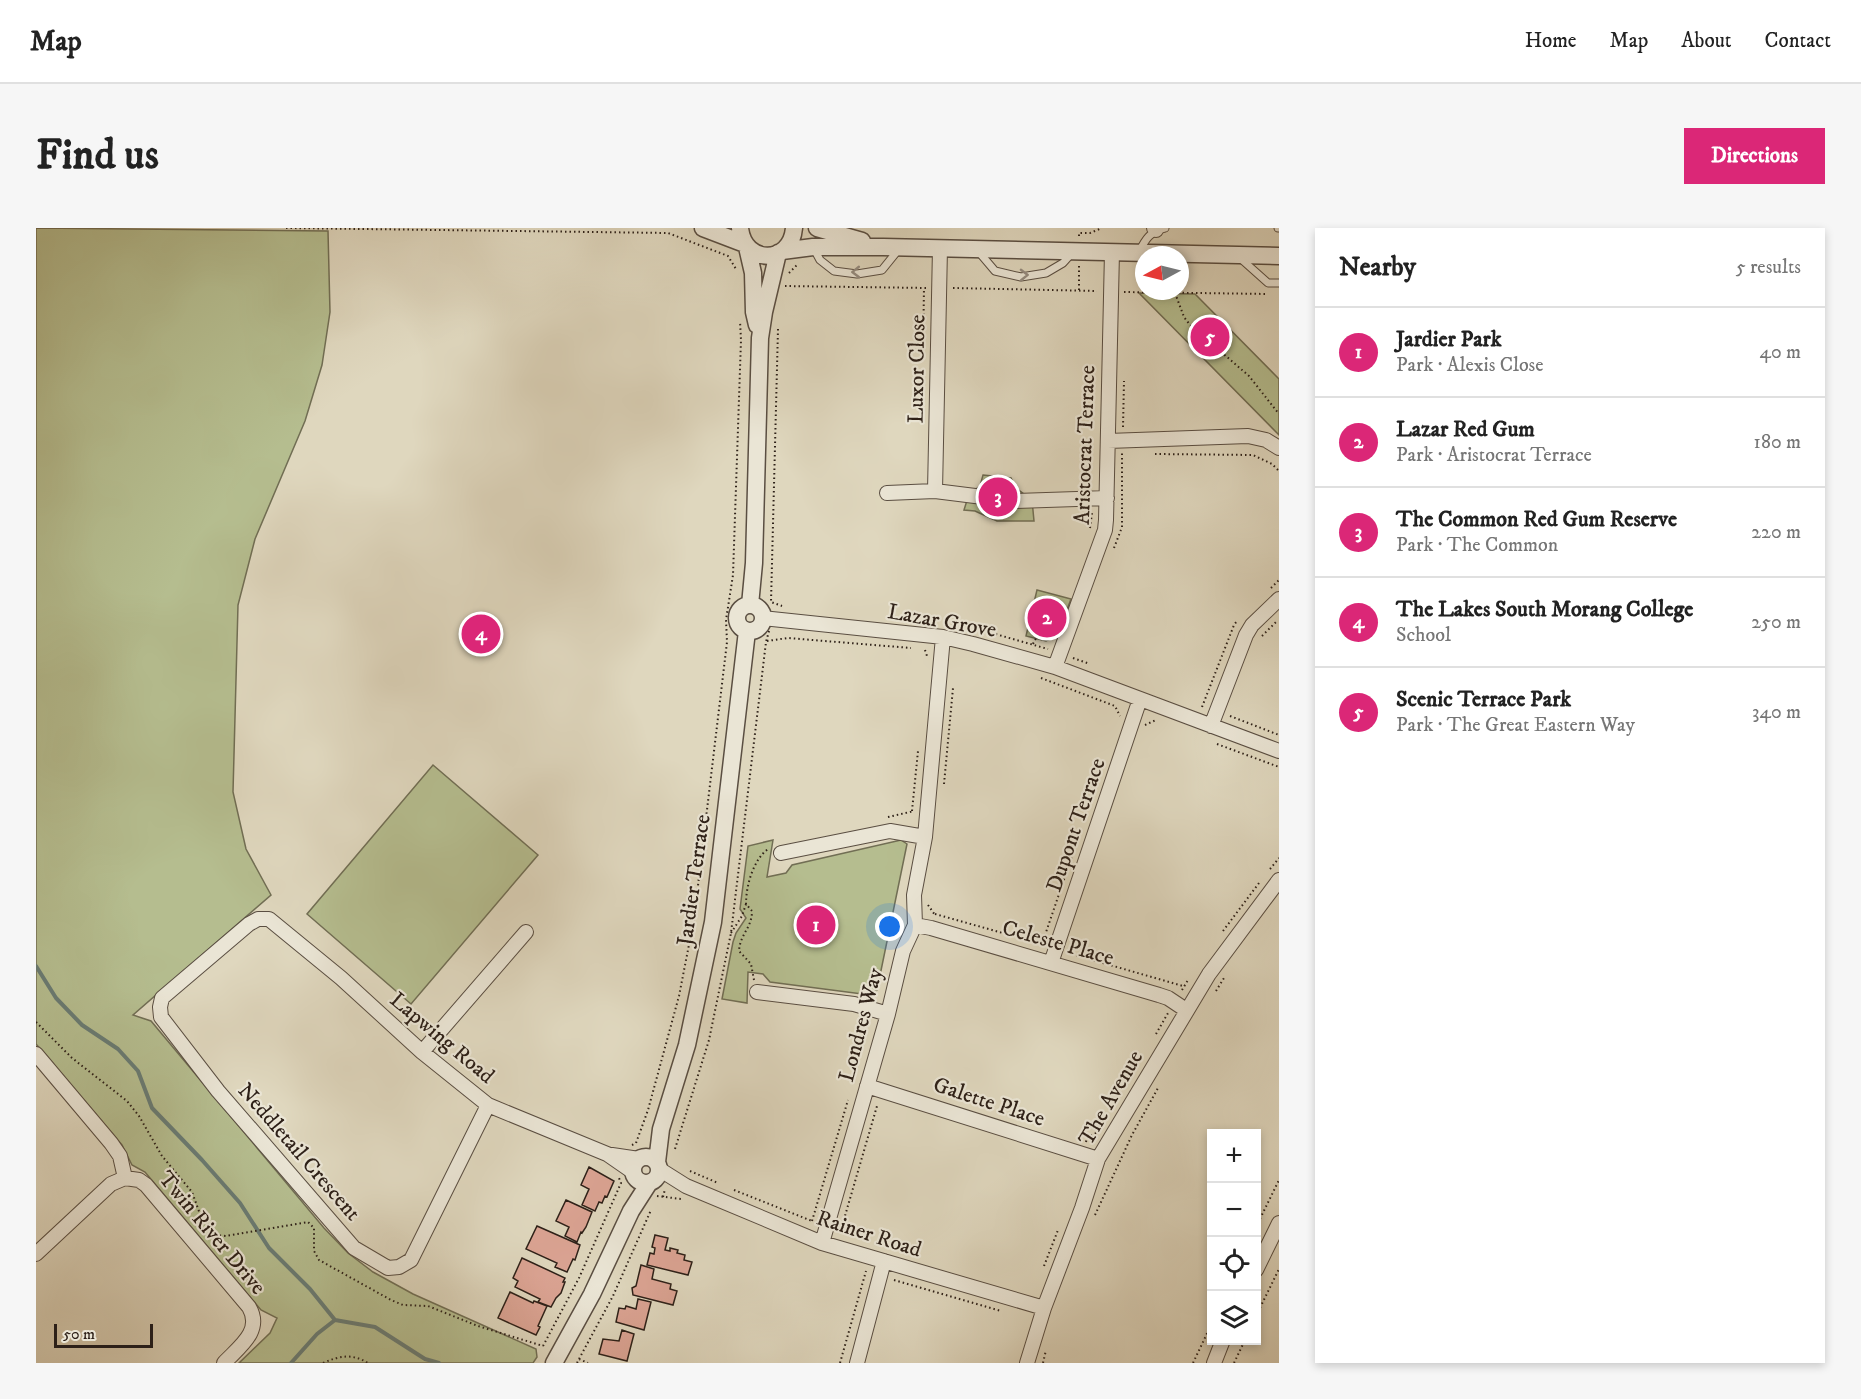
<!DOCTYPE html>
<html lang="en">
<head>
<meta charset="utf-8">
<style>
	:root { --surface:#fff; --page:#f6f6f6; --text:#222; --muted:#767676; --line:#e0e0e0; --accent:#db2777 }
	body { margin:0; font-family:"IM FELL DW Pica",serif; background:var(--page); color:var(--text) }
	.controls { position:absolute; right:18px; bottom:18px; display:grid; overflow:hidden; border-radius:0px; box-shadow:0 3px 9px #0003 }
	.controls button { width:54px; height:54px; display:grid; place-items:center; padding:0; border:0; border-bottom:2px solid var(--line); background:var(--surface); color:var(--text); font:30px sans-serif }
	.compass { position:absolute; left:1099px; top:18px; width:54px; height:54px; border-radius:50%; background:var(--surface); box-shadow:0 3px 9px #0003; rotate:263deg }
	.scale { position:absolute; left:18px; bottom:15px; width:99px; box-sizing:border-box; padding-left:6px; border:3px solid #2d2018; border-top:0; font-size:16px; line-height:21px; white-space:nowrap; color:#2d2018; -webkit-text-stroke:4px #eae5d5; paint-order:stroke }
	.you { position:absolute; left:854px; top:699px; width:21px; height:21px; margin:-15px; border:4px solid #fff; border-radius:50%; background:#1a73e8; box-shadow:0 0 0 9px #1a73e833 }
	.badge { display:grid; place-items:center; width:39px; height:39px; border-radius:50%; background:var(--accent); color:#fff; font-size:20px; font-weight:700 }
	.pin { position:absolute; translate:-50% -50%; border:3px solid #fff; box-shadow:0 2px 6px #0006 }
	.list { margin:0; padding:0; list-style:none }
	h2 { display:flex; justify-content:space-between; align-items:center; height:78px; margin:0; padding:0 24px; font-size:26px }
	h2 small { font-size:20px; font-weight:400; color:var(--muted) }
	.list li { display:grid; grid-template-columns:39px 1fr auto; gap:18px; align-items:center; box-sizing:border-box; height:90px; padding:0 24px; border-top:2px solid var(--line) }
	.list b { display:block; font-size:22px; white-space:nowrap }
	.list p { margin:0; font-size:20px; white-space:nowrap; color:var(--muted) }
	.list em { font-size:20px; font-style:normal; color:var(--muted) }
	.icon { flex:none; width:33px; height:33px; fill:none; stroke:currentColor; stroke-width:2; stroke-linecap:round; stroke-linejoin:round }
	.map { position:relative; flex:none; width:1243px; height:1135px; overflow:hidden; border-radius:0px }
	header { display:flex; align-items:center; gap:36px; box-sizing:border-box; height:84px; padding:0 30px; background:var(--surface); border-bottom:2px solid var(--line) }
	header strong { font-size:28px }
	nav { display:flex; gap:33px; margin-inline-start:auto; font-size:21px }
	.intro { display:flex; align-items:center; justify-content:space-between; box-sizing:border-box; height:144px; padding:0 36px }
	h1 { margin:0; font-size:42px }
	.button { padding:15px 27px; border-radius:0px; background:var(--accent); color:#fff; font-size:21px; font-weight:700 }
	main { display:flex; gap:36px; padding:0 36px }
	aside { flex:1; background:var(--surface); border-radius:0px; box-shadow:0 3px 9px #0003 }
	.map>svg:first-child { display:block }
	.green { fill:#b5bd8f; stroke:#716e54; stroke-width:1.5 }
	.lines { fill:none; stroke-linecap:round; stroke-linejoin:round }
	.stream { stroke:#6a7c74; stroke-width:4 }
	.building { fill:#dca494; stroke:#2d2018; stroke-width:1.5 }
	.service-casing { stroke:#5a4e42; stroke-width:9 }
	.minor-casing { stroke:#5a4e42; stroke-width:16 }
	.tertiary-casing { stroke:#5a4e42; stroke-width:19 }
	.path { stroke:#2d2018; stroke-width:2; stroke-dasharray:1.5 3; stroke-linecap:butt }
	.service { stroke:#eae5d5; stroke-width:7 }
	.minor { stroke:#eae5d5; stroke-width:14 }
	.tertiary { stroke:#eae5d5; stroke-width:16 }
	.oneway { stroke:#958c80 }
	.labels { text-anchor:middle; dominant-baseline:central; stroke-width:4.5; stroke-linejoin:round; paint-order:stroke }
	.street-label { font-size:22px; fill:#2d2018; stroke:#eae5d5 }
</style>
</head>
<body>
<header>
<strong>Map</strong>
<nav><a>Home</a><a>Map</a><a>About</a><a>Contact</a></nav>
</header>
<div class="intro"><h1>Find us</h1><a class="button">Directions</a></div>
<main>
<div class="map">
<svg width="1243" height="1135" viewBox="0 0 1243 1135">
	<rect width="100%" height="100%" fill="#dfd7be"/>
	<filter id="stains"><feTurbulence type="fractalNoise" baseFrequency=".00333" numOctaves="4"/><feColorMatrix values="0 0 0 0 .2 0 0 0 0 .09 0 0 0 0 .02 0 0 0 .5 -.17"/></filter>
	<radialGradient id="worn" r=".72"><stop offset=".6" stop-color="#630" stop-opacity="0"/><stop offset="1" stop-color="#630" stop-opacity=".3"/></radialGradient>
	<path class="green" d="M0,0l292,3 2,81 -8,53 -17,56 -50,118 -17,66 -5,187 13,57 25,46 -138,120 18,6 173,207 24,25 25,19 40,22 123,55 1,8 -4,6h-294l31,-30 7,-15 -16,-8 -116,-138 -13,-7 -10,-20 -86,-101z
		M1103,65l56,1 84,85v56z
		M947,247l28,3 5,10 16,12 2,21h-37l-22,-10 -11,-1 5,-16 11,-8z
		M1001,362l34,9 -14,37 -11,5 -20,-5z
		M397,537l105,90 -127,149 -104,-90z
		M737,612l-6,37 19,-4 6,-8 109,-25 6,4 -30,146 -7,5 -100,-13 -7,-8 -15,-2 -1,31 -25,-4 11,-57 3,-9 10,-15 -6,-9 8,-63z"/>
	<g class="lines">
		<path class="stream" d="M0,738l20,32 26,27 36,24 20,22 14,37 50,52 38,43 29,45 41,41 25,31
			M255,1135l26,-29 18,-14 40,7 50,32 14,4"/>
	</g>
	<path class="building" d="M553,939l25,14 -7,16 -2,-1 -3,7 -3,-1 -4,9 -13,-6 7,-16 -8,-4z
		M530,972l26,12 -6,15 -4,6 -1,-1 -4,10 -12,-6 4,-9 -13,-6z
		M501,998l43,19 -5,15 -2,-1 -6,13 -12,-5 2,-4 -31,-14z
		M619,1007l13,3 -3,12 5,1v-3l8,2 -1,3 8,2 -1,5 8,2 -4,13 -41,-10 3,-12 4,1 1,-6 -3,-1z
		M486,1030l43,20 -2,4h2l-4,11 -5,5 -5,9 -13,-5 2,-3 -25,-12 3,-6 -5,-3z
		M605,1037l13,4 -2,10 19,5 -1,5 7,2 -4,14 -40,-10 -1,-7 4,-2z
		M474,1064l23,11 1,-2 13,5 -9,20 2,1 -4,8 -38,-17z
		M602,1071l13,3 -7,28 -28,-8 3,-14 6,1 1,-3 10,3z
		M586,1102l12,4 -7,27 -28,-7 4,-15 16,2z"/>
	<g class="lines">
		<defs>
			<path id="service" d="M1242,0h1
				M778,21l6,11 14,11 23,3 25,-4 17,-21
				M942,23l17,20 26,6 25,-4 17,-10 9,-10
				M1103,24c6,-12 11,-21 26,-24
				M1204,30l28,25h11"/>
			<path id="minor" d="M1118,0l2,2
				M1072,213l140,-5 18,4 13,8
				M899,263l5,-243
				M851,265l48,-2 80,10 92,-3
				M726,390l181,19 30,7 82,23 224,84
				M1019,439l50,-137 1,-10 6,-268
				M1175,498l35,-91 6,-10 27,-26
				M745,625l109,-22 35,6
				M879,697l16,3 228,67 9,3 18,12
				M1015,735l89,-264
				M721,764l97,12 34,10
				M386,824l104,-120
				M0,826l75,89 9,13 5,22 14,2 7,5 103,122c14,24 -10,40 -25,56
				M831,858l231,73
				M452,877l-77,155 -12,7 -11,1 -34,-20 -136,-157 -57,-74 -1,-10 2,-9 87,-74 9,-5h11l72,59 81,74 66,53 119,49 26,18
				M576,927l27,4
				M623,941l27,17 136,57 222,65
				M786,1015l66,-229 15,-63 12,-26 -1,-30 11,-58 18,-200
				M0,1026l75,-70 14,-6
				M1220,1042l23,-47
				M821,1135l27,-102
				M991,1135l17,-55 38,-100 16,-49 111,-185 70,-94
				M1178,1135l9,-23"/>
			<path id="tertiary" d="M667,0l42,16
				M704,0c4,37 51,37 54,0
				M781,0l45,13
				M711,19l6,26 1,39 3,13
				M746,23l31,-4h70l396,9
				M714,377l4,-42 6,-225 4,-26 14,-59
				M701 390a13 13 0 1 1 26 0a13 13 0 1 1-26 0Z
				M597 942a13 13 0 1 1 26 0a13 13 0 1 1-26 0Z
				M621,934l4,-33 26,-84 26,-123 34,-291
				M518,1135l38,-69 39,-83 18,-28"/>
		</defs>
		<use href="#service" class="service-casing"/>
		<use href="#minor" class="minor-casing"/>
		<use href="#tertiary" class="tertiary-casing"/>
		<path class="path" d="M250,0l382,5 60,23 8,13
			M1043,8v-3h11l12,-5
			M1043,38v24
			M753,45l8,-8
			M749,58l141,2
			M917,60l144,3
			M1088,64l144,2
			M1139,65l9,24 6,8 59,51 30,38
			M742,101l-7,273 11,4
			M887,123l1,-63
			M1087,199l1,-46
			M1119,226l98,1 19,9 7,7
			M1054,300l2,-15
			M1078,320l8,-21v-74
			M1235,360l8,-8
			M916,396l15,2 81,23
			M1226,408l15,-15
			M731,413l21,-3 123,10
			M997,416c6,-14 16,-15 24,-26
			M889,422l2,6
			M1037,430l17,6
			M1005,450l74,28 5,10
			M1166,479l32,-82 3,-4
			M1194,488l49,19
			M1109,497l11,-5
			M1181,516l62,23
			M908,556l9,-96
			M876,583l6,-60
			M852,589l26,-6
			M1234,641l9,-11
			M892,677l7,10
			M899,686l107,30
			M1187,703l36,-48
			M695,705l11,-17 4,-12
			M1006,716l32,-94
			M1032,725l115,33
			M718,752l-3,-16 -12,-13c1,-17 13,-23 13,-40l-6,-7c0,-18 7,-44 22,-55
			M1146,762l6,-10
			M1180,763l8,-13
			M0,794l36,36 55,43 12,15 23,40 30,36 13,36 10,7 11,1 82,-14 6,6v23l5,9 72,40 12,5 25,1 50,20 65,20
			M1120,806l12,-21
			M1050,914l1,-5 12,-5
			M596,917l4,-2 12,-33 31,-114 15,-77 33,-277 -1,-22 7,-45 8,-235 -1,-19
			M639,921l34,-109 22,-107 35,-291 3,-11
			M654,943l28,12
			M698,962l78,31
			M621,968l24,3
			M627,969l2,-8
			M1059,987l37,-80 26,-47
			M776,993l36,-121
			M1220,999l23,-47
			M804,1005l37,-127
			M1008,1038l14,-36
			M858,1052l107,31
			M1220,1088l23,-47
			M507,1118l36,-68 42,-95 -2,-5
			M543,1131l34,-63 38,-86
			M287,1135c16,-7 29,-10 45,0
			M541,1135l2,-4 9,4
			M804,1135l26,-92
			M1007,1135l3,-13
			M1157,1135l19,-40
			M1198,1135l11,-23"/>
		<use href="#service" class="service"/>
		<use href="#minor" class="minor"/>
		<use href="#tertiary" class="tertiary"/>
	</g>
	<defs><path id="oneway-chevron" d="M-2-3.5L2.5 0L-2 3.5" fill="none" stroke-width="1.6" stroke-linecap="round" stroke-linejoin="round" transform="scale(1.5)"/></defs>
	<g class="oneway">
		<use href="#oneway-chevron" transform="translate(820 44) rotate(179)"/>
		<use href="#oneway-chevron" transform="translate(988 47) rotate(-1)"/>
	</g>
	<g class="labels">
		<g class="street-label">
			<text transform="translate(881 141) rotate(-89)">Luxor Close</text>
			<text transform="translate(1049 217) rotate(-88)">Aristocrat Terrace</text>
			<text transform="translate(906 393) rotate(10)">Lazar Grove</text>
			<text transform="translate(1040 597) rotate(-71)">Dupont Terrace</text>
			<text transform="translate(658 652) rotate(-82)">Jardier Terrace</text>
			<text transform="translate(1022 715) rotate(16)">Celeste Place</text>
			<text transform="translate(825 797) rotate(-75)">Londres Way</text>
			<text transform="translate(406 810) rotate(40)">Lapwing Road</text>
			<text transform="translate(1075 870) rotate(-60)">The Avenue</text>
			<text transform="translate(953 874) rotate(18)">Galette Place</text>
			<text transform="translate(263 924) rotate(49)">Neddletail Crescent</text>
			<text transform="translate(176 1005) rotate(50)">Twin River Drive</text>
			<text transform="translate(833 1006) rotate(18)">Rainer Road</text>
		</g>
	</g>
	<rect width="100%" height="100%" filter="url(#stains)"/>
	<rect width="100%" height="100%" fill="url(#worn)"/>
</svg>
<div class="controls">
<button>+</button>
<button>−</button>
<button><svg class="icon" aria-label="locate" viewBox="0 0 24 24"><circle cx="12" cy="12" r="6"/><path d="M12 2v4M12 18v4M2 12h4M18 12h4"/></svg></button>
<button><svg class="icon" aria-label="layers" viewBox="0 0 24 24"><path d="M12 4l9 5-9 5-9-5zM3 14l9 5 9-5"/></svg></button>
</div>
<svg class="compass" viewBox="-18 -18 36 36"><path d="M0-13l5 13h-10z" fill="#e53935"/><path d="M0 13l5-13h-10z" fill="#767676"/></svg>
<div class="scale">50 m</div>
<div class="you"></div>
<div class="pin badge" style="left:780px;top:697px">1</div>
<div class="pin badge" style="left:1011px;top:390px">2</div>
<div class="pin badge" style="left:962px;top:269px">3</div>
<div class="pin badge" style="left:445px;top:406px">4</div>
<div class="pin badge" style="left:1174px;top:109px">5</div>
</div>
<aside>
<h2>Nearby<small>5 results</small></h2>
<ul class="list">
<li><span class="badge">1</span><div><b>Jardier Park</b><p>Park · Alexis Close</p></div><em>40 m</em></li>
<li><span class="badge">2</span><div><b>Lazar Red Gum</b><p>Park · Aristocrat Terrace</p></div><em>180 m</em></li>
<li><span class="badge">3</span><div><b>The Common Red Gum Reserve</b><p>Park · The Common</p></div><em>220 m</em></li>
<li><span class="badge">4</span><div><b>The Lakes South Morang College</b><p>School</p></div><em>250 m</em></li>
<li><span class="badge">5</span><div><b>Scenic Terrace Park</b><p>Park · The Great Eastern Way</p></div><em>340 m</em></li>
</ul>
</aside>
</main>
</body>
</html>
